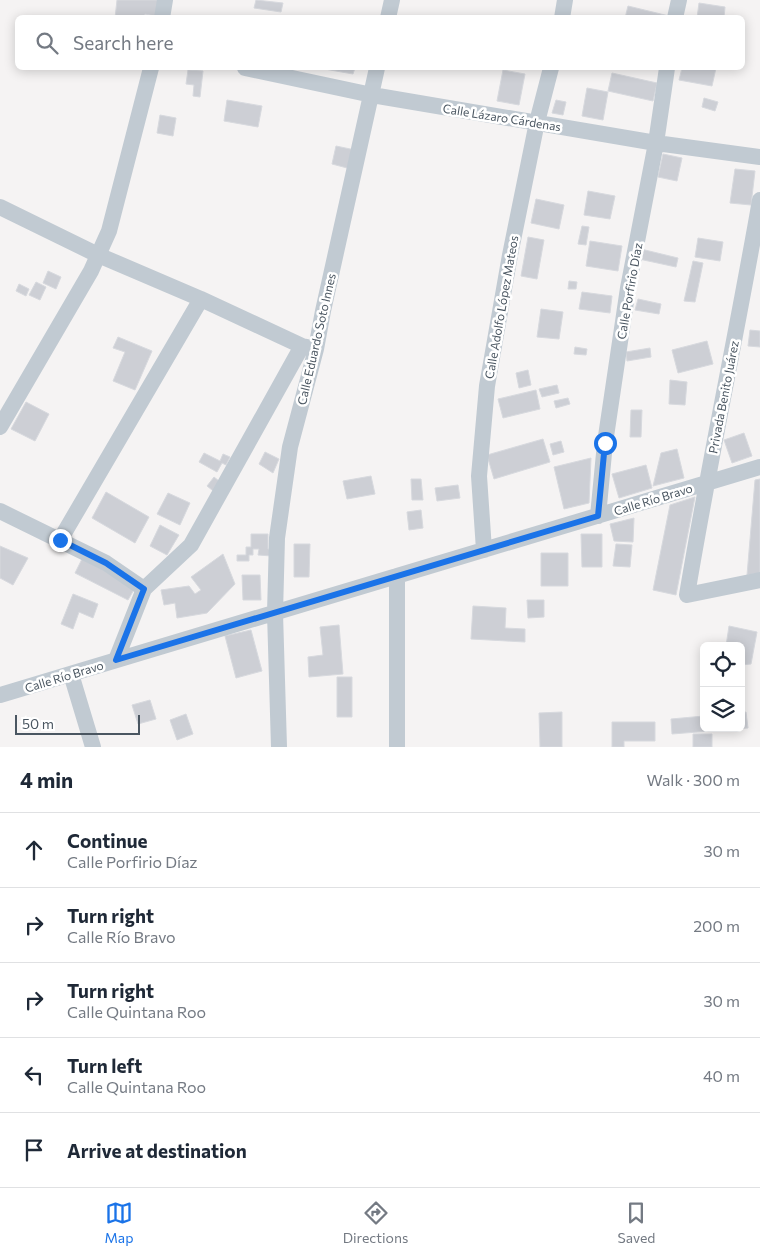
<!DOCTYPE html>
<html lang="en">
<head>
<meta charset="utf-8">
<style>
	:root { --surface:#fff; --page:#f6f6f7; --text:#1f2937; --muted:#747a83; --line:#e0e1e3; --accent:#1a73e8 }
	body { margin:0; font-family:Commissioner,sans-serif; background:var(--page); color:var(--text) }
	.controls { position:absolute; right:15px; bottom:15px; display:grid; overflow:hidden; border-radius:8px; box-shadow:0 2px 12px #0003 }
	.controls button { width:45px; height:45px; display:grid; place-items:center; padding:0; border:0; border-bottom:1px solid var(--line); background:var(--surface); color:var(--text); font:25px sans-serif }
	.scale { position:absolute; left:15px; bottom:12px; width:125px; box-sizing:border-box; padding-left:5px; border:2px solid #4a5661; border-top:0; font-size:14px; line-height:18px; white-space:nowrap; color:#4a5661; -webkit-text-stroke:4px #fff; paint-order:stroke }
	.stop { position:absolute; width:15px; height:15px; margin:-11px; border:4px solid #1a73e8; border-radius:50%; background:#fff }
	.stop.end { background:#1a73e8; border-color:#fff; box-shadow:0 1px 5px #0008 }
	.list { margin:0; padding:0; list-style:none }
	h2 { display:flex; justify-content:space-between; align-items:center; height:65px; margin:0; padding:0 20px; font-size:21px }
	h2 small { font-size:16px; font-weight:400; color:var(--muted) }
	.list li { display:grid; grid-template-columns:32px 1fr auto; gap:15px; align-items:center; box-sizing:border-box; height:75px; padding:0 20px; border-top:1px solid var(--line) }
	.list b { display:block; font-size:19px; white-space:nowrap }
	.list p { margin:0; font-size:16px; white-space:nowrap; color:var(--muted) }
	.list em { font-size:16px; font-style:normal; color:var(--muted) }
	.icon { flex:none; width:28px; height:28px; fill:none; stroke:currentColor; stroke-width:2; stroke-linecap:round; stroke-linejoin:round }
	.map { position:relative; flex:none; width:760px; height:747px; overflow:hidden }
	.search { position:absolute; background:var(--surface); box-shadow:0 2px 12px #0003; left:15px; right:15px; top:15px; height:55px; display:flex; align-items:center; gap:12px; box-sizing:border-box; padding:0 18px; border-radius:8px; color:var(--muted); font-size:19px }
	.sheet { height:440px; background:var(--surface) }
	nav { display:flex; justify-content:space-around; align-items:center; box-sizing:border-box; height:70px; border-top:1px solid var(--line); background:var(--surface); font-size:14px; color:var(--muted) }
	nav a { display:grid; justify-items:center; gap:2px }
	nav .on { color:var(--accent) }
	.map>svg:first-child { display:block }
	.building { fill:#cdcfd5; stroke:#d7d9de }
	.lines { fill:none; stroke-linecap:round; stroke-linejoin:round }
	.minor { stroke:#c1cad2; stroke-width:16 }
	.route { stroke:#1a73e8; stroke-width:6 }
	.labels { text-anchor:middle; dominant-baseline:central; stroke-width:5; stroke-linejoin:round; paint-order:stroke }
	.street-label { font-size:12px; fill:#4a5661; stroke:#fff }
</style>
</head>
<body>
<div class="map">
<svg width="760" height="747" viewBox="0 0 760 747">
	<rect width="100%" height="100%" fill="#f5f3f3"/>
	<path class="building" d="M117,0h45l-2,17 -15,-3 -1,4h-29z
		M256,0l27,3 -2,9 -27,-4z
		M699,3l26,4 -1,11h-27z
		M628,6l41,10v2h-44z
		M319,68h36l-2,6z
		M682,68h34l-4,18 -33,-6z
		M188,70l15,1 -3,26 -7,-1 1,-11 -8,-1z
		M503,70l22,4 -6,31 -22,-4z
		M612,73l45,10 -4,18 -45,-10z
		M587,88l21,4 -5,28 -21,-4z
		M704,98l14,4 -3,9 -13,-4z
		M227,100l35,6 -4,21 -34,-6z
		M556,100l10,2 -3,13 -11,-2z
		M160,115l16,3 -3,18 -16,-3z
		M336,146l19,4 -4,19 -19,-5z
		M663,154l19,4 -5,23 -19,-4z
		M735,169l20,2 -4,34 -21,-2z
		M588,191l27,5 -5,23 -26,-4z
		M536,199l28,6 -5,24 -28,-6z
		M582,226l7,1 -3,18 -8,-1z
		M528,237l16,3 -7,39 -16,-3z
		M698,238l25,4 -3,19 -25,-4z
		M590,241l32,5 -4,25 -32,-5z
		M641,249l37,9 -2,9 -37,-8z
		M693,261l10,2 -8,39 -11,-1z
		M48,271l13,6 -5,12 -13,-6z
		M569,281l8,1 -1,7h-8z
		M36,282l10,5 -6,13 -11,-5z
		M19,284l10,5 -3,7 -10,-5z
		M582,292l30,4 -2,17 -31,-4z
		M638,299l23,5 -2,10 -24,-4z
		M541,309l22,3 -4,27 -22,-2z
		M750,330l10,1v16l-12,-1z
		M118,337l34,14 -17,39 -22,-9 12,-29 -12,-4z
		M707,341l6,23 -35,9 -6,-23z
		M575,347l12,2 -1,6 -12,-1z
		M650,348l1,9 -24,4 -1,-9z
		M528,370l3,15 -12,3 -3,-15z
		M670,380l17,2 -2,23 -16,-1z
		M557,385l2,8 -17,4 -3,-8z
		M536,390l4,19 -37,9 -5,-19z
		M568,398l2,6 -14,4 -2,-7z
		M26,402l23,12 -14,27 -24,-12z
		M631,410h11l-1,27h-11z
		M744,433l8,23 -20,7 -8,-23z
		M543,439l7,23 -56,17 -7,-24z
		M561,441l3,11 -11,3 -3,-11z
		M677,449l7,29 -31,8 8,-33z
		M265,452l14,7 -6,14 -14,-9z
		M204,453l16,8 3,-7 7,3 -4,8 -4,-2 -5,9 -18,-10z
		M591,458l-2,45 -25,6 -10,-42z
		M646,465l6,23 -33,10 -7,-24z
		M371,476l4,18 -28,5 -4,-18z
		M214,477l10,8 -7,9 -10,-8z
		M411,479h10l2,21h-11z
		M760,479v94l-13,2 8,-95z
		M458,485l2,13 -23,3 -2,-13z
		M106,492l43,25 -14,26 -43,-25z
		M168,493l22,10 -10,22 -23,-11z
		M695,497l-19,98 -23,-5 17,-85z
		M421,510l2,18 -14,2 -2,-18z
		M634,518l-1,24 -19,-1 -4,-17z
		M160,525l19,10 -12,20 -17,-9z
		M251,534h17v15l5,1 -1,6 -14,-1 1,-6h-6v6h-4v6h-12v-6h9v-8h5z
		M581,534h21v33h-20z
		M294,544h16l-1,33h-15z
		M616,544l16,1 -2,22 -17,-1z
		M0,546l28,12 -15,27 -13,-7z
		M541,553h27v33h-27z
		M223,554l12,30 -28,29 -30,5 -2,-15 -11,2 -3,-15 28,-4 6,8 6,-4 -10,-13z
		M82,559l54,27 -8,14 -53,-27z
		M242,575h18l1,25h-18z
		M73,594l25,10 -5,14 -14,-6 -6,17 -12,-5z
		M527,600h17v17l-16,1z
		M473,606l33,2 -1,20 20,1v13l-54,-3z
		M339,625l4,49 -34,3 -1,-20 15,-2 -3,-28z
		M729,626l28,6 -6,32 -10,1v-19h-15z
		M251,630l11,41 -26,7 -11,-42z
		M337,677h15v40h-15z
		M150,700l6,19 -18,5 -6,-19z
		M562,712v35h-22l-1,-34z
		M746,712l2,16 -76,6 -1,-15 33,-3v12h37v-15z
		M186,714l7,20 -16,6 -7,-20z
		M612,722h43v19h-31v6h-12z
		M693,734h19v13h-19z"/>
	<g class="lines">
		<path class="minor" d="M162,18l3,-18
			M388,18l4,-18
			M562,18l3,-18
			M675,18l4,-18
			M245,68l127,27 284,48 104,14
			M760,200c-23,132 -51,263 -73,395l73,-15
			M0,207l98,48 103,44 101,47 10,2
			M0,427l91,-156 18,-40 42,-163
			M0,511l106,52 38,26
			M598,516l7,-73 23,-155 28,-145 11,-75
			M60,540l141,-241
			M484,550l-5,-74 8,-90 23,-131 27,-133 14,-54
			M397,576v171
			M116,660l28,-71 47,-44 111,-199
			M71,674l22,73
			M0,695l760,-228
			M279,747l-4,-134 2,-75 13,-91 26,-98 7,-38 54,-243"/>
	</g>
	<g class="lines">
		<path class="route" d="M60,540l46,23 38,26 -28,71 482,-144 7,-73"/>
	</g>
	<g class="labels">
		<g class="street-label">
			<text transform="translate(502 117) rotate(9)">Calle Lázaro Cárdenas</text>
			<text transform="translate(629 291) rotate(-80)">Calle Porfirio Díaz</text>
			<text transform="translate(501 307) rotate(-80)">Calle Adolfo López Mateos</text>
			<text transform="translate(316 339) rotate(-77)">Calle Eduardo Soto Innes</text>
			<text transform="translate(723 397) rotate(-79)">Privada Benito Juárez</text>
			<text transform="translate(653 499) rotate(-17)">Calle Río Bravo</text>
			<text transform="translate(64 676) rotate(-17)">Calle Río Bravo</text>
		</g>
	</g>
</svg>
<div class="controls">
<button><svg class="icon" aria-label="locate" viewBox="0 0 24 24"><circle cx="12" cy="12" r="6"/><path d="M12 2v4M12 18v4M2 12h4M18 12h4"/></svg></button>
<button><svg class="icon" aria-label="layers" viewBox="0 0 24 24"><path d="M12 4l9 5-9 5-9-5zM3 14l9 5 9-5"/></svg></button>
</div>
<div class="scale">50 m</div>
<div class="stop" style="left:605px;top:443px"></div>
<div class="stop end" style="left:60px;top:540px"></div>
<div class="search"><svg class="icon" aria-label="search" viewBox="0 0 24 24"><circle cx="10" cy="10" r="6"/><path d="M15 15l6 6"/></svg>Search here</div>
</div>
<section class="sheet">
<h2>4 min<small>Walk · 300 m</small></h2>
<ul class="list">
<li><svg class="icon" aria-label="ahead" viewBox="0 0 24 24"><path d="M12 20V5M6 11l6-6 6 6"/></svg><div><b>Continue</b><p>Calle Porfirio Díaz</p></div><em>30 m</em></li>
<li><svg class="icon" aria-label="right" viewBox="0 0 24 24"><path d="M7 20v-9h11M14 6l5 5-5 5"/></svg><div><b>Turn right</b><p>Calle Río Bravo</p></div><em>200 m</em></li>
<li><svg class="icon" aria-label="right" viewBox="0 0 24 24"><path d="M7 20v-9h11M14 6l5 5-5 5"/></svg><div><b>Turn right</b><p>Calle Quintana Roo</p></div><em>30 m</em></li>
<li><svg class="icon" aria-label="left" viewBox="0 0 24 24"><path d="M17 20v-9H6M10 6l-5 5 5 5"/></svg><div><b>Turn left</b><p>Calle Quintana Roo</p></div><em>40 m</em></li>
<li><svg class="icon" aria-label="arrive" viewBox="0 0 24 24"><path d="M6 21V4h12l-3 4 3 4H6"/></svg><div><b>Arrive at destination</b></div></li>
</ul>
</section>
<nav>
<a class="on"><svg class="icon" aria-label="map" viewBox="0 0 24 24"><path d="M3 6l6-2 6 2 6-2v14l-6 2-6-2-6 2zM9 4v14M15 6v14"/></svg>Map</a>
<a><svg class="icon" aria-label="directions" viewBox="0 0 24 24"><path d="M12 3l9 9-9 9-9-9zM9 14v-3h6M13 9l2 2-2 2"/></svg>Directions</a>
<a><svg class="icon" aria-label="saved" viewBox="0 0 24 24"><path d="M7 4h10v16l-5-4-5 4z"/></svg>Saved</a>
</nav>
</body>
</html>
